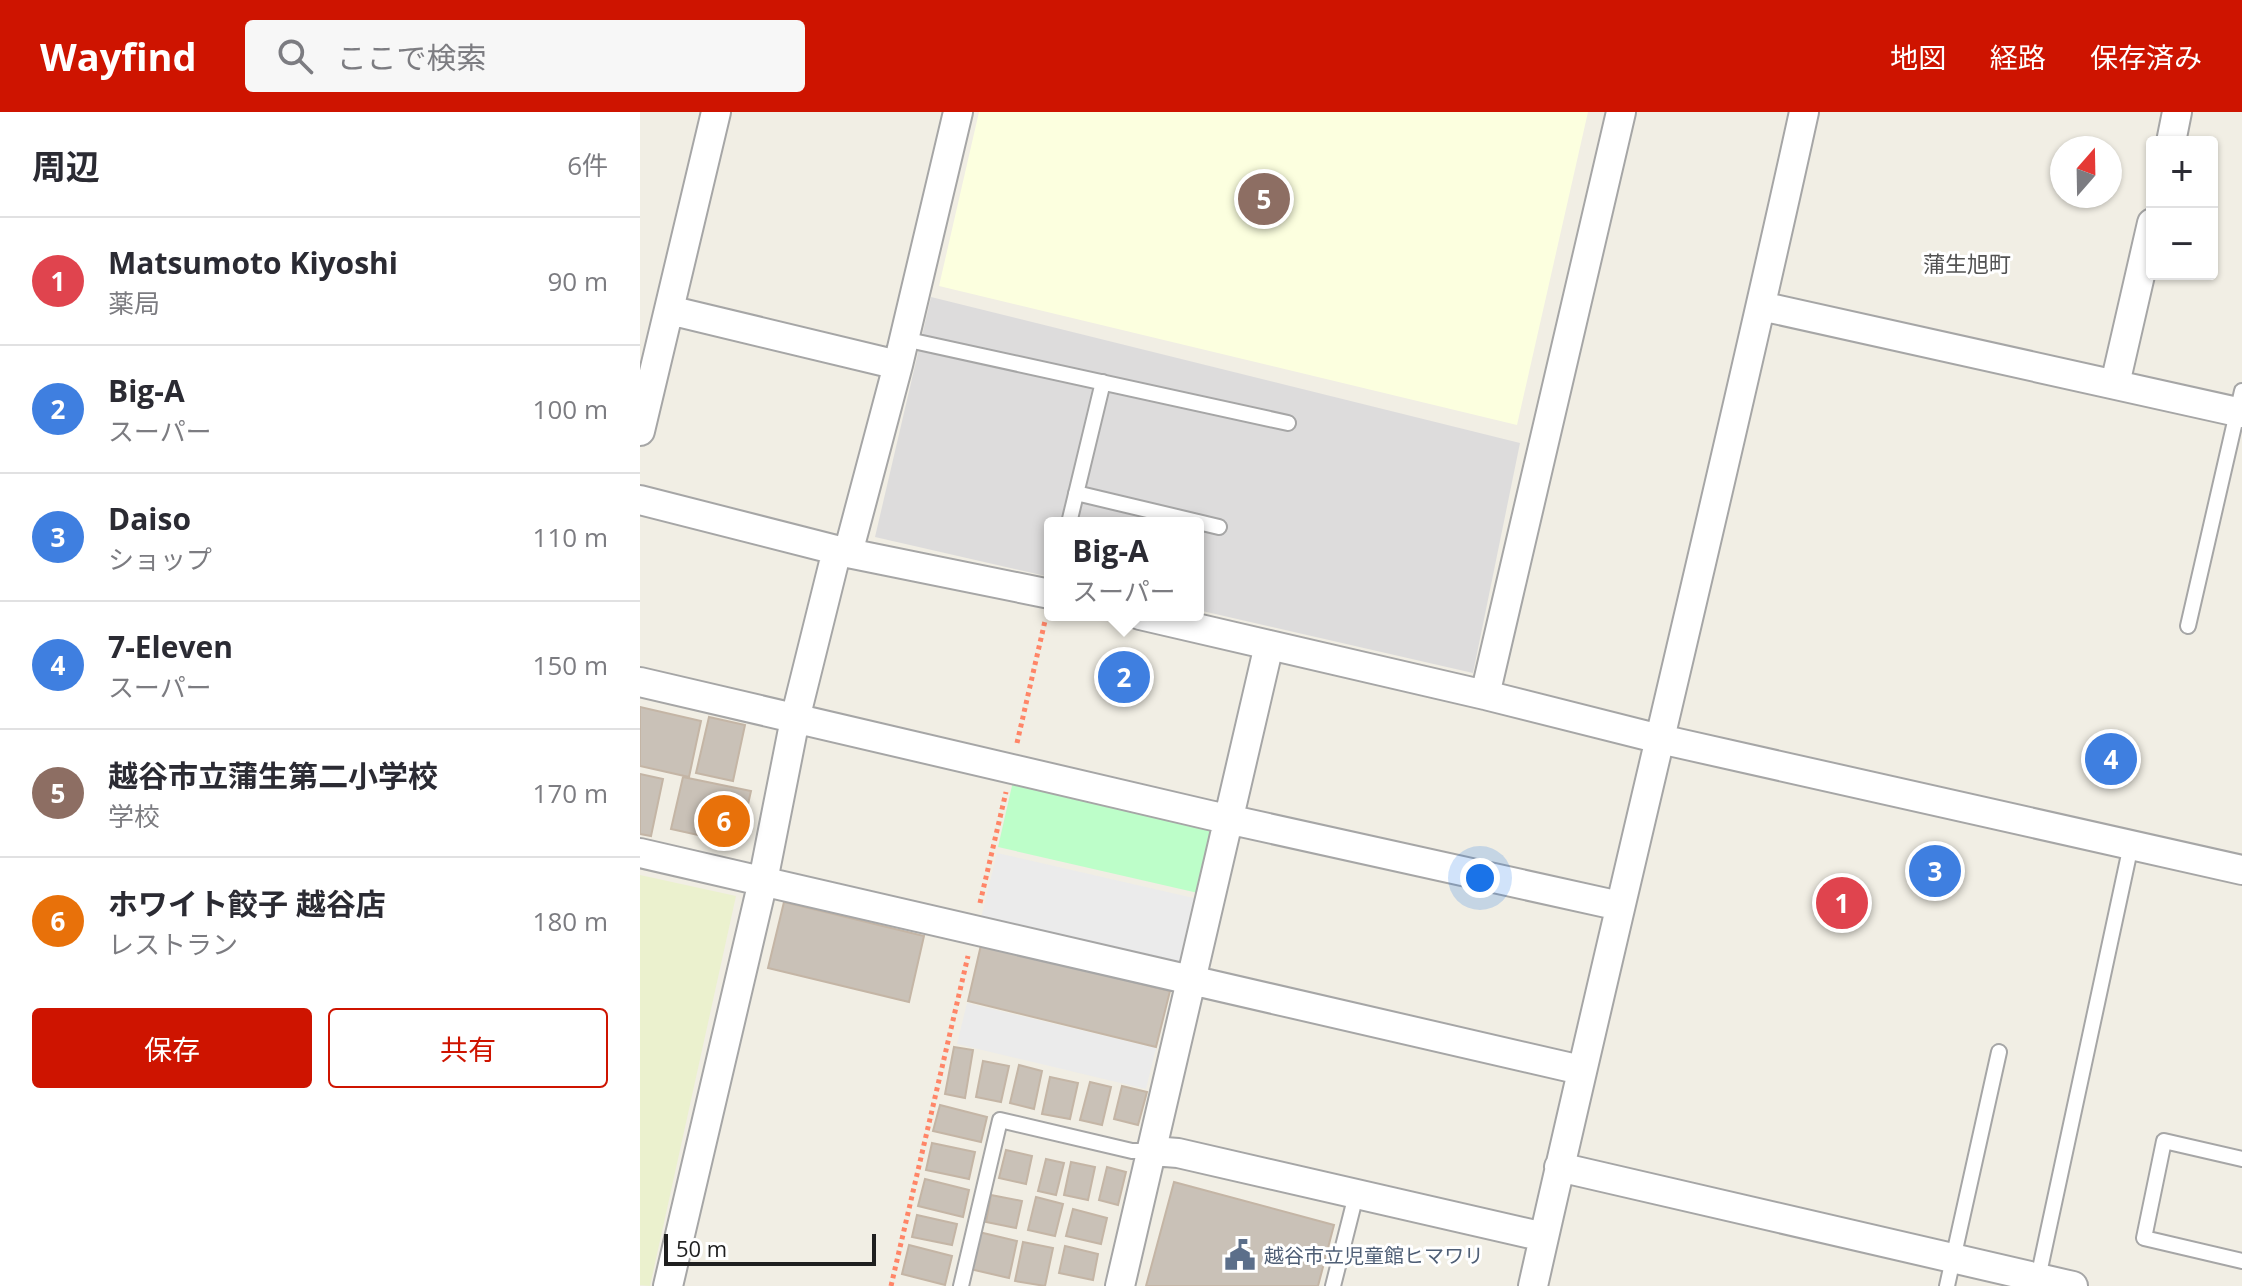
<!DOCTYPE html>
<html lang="ja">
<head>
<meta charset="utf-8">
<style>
	:root { --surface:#fff; --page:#f7f7f7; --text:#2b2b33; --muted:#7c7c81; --line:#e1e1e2; --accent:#ce1400 }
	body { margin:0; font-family:"Open Sans","Noto Sans JP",sans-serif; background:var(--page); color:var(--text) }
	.controls { position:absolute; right:24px; top:24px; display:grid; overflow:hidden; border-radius:8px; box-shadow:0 2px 6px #0004 }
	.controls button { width:72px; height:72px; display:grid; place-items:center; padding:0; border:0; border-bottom:2px solid var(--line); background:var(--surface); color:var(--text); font:40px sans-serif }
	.compass { position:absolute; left:1410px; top:24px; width:72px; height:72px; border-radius:50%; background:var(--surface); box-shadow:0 2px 6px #0004; rotate:20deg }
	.scale { position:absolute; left:24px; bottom:20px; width:212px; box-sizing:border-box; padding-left:8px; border:4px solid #1f1f1f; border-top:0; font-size:22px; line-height:28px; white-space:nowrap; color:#1f1f1f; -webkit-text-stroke:6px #fff; paint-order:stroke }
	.you { position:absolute; left:840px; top:766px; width:28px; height:28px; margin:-20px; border:6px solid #fff; border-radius:50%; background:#1a73e8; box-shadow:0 0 0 12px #1a73e833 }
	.badge { display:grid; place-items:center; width:52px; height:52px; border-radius:50%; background:var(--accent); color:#fff; font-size:26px; font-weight:700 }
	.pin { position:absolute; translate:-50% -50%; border:4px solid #fff; box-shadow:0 2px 8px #0006 }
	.popup { position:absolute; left:404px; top:405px; width:160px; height:104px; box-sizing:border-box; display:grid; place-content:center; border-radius:8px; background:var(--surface); filter:drop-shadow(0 2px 6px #0005); font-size:26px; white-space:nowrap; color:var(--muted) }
	.popup b { font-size:30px; color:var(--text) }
	.popup::after { content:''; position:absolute; left:50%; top:100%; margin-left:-16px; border:16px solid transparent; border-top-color:var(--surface) }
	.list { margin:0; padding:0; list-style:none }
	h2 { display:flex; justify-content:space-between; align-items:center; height:104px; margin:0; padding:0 32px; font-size:34px }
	h2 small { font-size:26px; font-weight:400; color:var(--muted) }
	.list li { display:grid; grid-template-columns:52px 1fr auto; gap:24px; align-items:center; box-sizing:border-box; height:128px; padding:0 32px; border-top:2px solid var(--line) }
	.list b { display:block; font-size:30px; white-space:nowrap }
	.list p { margin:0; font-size:26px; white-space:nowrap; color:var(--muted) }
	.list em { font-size:26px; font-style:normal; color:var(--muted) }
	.actions { display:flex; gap:16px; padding:24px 32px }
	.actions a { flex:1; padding:18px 0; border:2px solid var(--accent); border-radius:8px; text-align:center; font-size:28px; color:var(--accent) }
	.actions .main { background:var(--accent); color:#fff }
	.icon { flex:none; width:44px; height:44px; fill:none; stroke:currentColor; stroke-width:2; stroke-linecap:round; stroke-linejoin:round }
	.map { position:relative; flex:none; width:1602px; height:1174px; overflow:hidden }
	header { display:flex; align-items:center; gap:48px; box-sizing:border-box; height:112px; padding:0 40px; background:var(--accent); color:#fff }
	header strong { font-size:38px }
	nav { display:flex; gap:44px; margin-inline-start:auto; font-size:28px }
	.search { width:560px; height:72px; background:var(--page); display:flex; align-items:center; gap:20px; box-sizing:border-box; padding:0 28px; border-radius:8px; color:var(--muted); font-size:30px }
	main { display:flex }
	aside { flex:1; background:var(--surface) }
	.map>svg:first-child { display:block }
	.residential { fill:#dddcdc }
	.education { fill:#fcffdf }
	.farmland { fill:#ebf1ce }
	.park { fill:#bdfec9 }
	.parking { fill:#ebebeb }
	.building { fill:#c9c1b7; stroke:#c4b5a5; stroke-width:2 }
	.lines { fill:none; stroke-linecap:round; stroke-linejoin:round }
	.lane-casing { stroke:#a6a6a6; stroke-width:18 }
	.street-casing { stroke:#a6a6a6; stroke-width:32 }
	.path { stroke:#ff8567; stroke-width:5; stroke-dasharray:4 4; stroke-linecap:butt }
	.lane { stroke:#fff; stroke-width:14 }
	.street { stroke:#fff; stroke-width:28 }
	.labels { text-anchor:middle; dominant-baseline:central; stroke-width:6; stroke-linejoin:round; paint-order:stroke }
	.service-label { font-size:20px; fill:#4e5e75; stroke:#fff; text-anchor:start }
	.neighbourhood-label { font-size:22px; fill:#525252; stroke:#fff }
</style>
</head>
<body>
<header>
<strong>Wayfind</strong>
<div class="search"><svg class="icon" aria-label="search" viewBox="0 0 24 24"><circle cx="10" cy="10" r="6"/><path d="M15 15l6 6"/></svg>ここで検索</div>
<nav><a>地図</a><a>経路</a><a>保存済み</a></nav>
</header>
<main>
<aside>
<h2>周辺<small>6件</small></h2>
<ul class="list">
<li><span class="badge" style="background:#e0444e">1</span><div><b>Matsumoto Kiyoshi</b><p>薬局</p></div><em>90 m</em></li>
<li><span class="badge" style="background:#3f7fe0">2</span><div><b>Big-A</b><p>スーパー</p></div><em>100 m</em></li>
<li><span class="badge" style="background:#3f7fe0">3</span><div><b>Daiso</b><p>ショップ</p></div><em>110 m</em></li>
<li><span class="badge" style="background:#3f7fe0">4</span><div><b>7-Eleven</b><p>スーパー</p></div><em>150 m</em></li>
<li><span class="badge" style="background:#8d6e63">5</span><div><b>越谷市立蒲生第二小学校</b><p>学校</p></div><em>170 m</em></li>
<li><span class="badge" style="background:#e8710a">6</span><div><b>ホワイト餃子 越谷店</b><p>レストラン</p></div><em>180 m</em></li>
</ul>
<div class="actions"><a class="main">保存</a><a>共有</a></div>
</aside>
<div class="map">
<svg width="1602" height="1174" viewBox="0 0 1602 1174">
	<rect width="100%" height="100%" fill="#f1eee4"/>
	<path class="residential" d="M291,185l589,146 -47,230 -275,-63v-87h-148v54l-175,-40z"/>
	<path class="education" d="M339,0h609l-71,313 -578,-139z"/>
	<path class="farmland" d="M0,763l96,21 -86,390 -10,-1z"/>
	<path class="park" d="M374,665l199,53 -15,63 -200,-46z"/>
	<path class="parking" d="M357,741l201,46 -14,63 -13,6 -191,-46z
		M327,891l189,45 -10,41 -189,-45z"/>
	<path class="building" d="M0,595l61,14 -12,56 -49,-11z
		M69,605l36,8 -12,56 -37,-8z
		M0,662l23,5 -12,57 -11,-2z
		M43,665l68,14 -12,53 -68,-15z
		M144,790l140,34 -15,66 -141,-34z
		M341,833l189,46 -14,56 -188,-46z
		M314,935l19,3 -8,48 -20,-4z
		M343,949l26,5 -8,36 -25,-5z
		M379,953l23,6 -8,38 -24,-6z
		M410,965l28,6 -8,36 -28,-5z
		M450,970l21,5 -9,38 -22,-5z
		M482,974l25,6 -9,33 -24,-6z
		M300,993l47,12 -6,25 -48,-11z
		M292,1031l43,9 -6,27 -43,-9z
		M366,1038l26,6 -6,28 -27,-6z
		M406,1047l18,4 -8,32 -18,-4z
		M431,1050l24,5 -7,33 -24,-5z
		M467,1055l19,5 -8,33 -19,-5z
		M285,1067l44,11 -6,27 -45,-11z
		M534,1070l160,43 -16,61h-172z
		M351,1083l31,6 -6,27 -30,-6z
		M396,1085l27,7 -8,32 -27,-6z
		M433,1097l34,9 -6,26 -35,-8z
		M277,1103l40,9 -5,21 -40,-8z
		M339,1120l38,9 -8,37 -39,-9z
		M383,1130l30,6 -8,38 -30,-5z
		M269,1133l43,11 -7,29 -43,-11z
		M425,1134l33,8 -5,26 -34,-7z"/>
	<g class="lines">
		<defs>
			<path id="lane" d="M264,227l384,84
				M436,381l143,34
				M429,411l34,-141
				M1548,514l54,-235
				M1602,1047l-78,-18 -20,97 98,23
				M1398,1166l93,-433
				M321,1174l39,-166 132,31h20
				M693,1174l23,-91
				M1307,1174l52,-234"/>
			<path id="street" d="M1531,30l6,-30
				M1121,194l481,107
				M29,198l229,55
				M1475,272l37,-161
				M0,319l76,-319
				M0,388l208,53 202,41
				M208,441l50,-188 60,-253
				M500,503l345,80 175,44 582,131
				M0,570l569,133 411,91
				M845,583l136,-583
				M0,741l941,217
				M512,1039l26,2 366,84
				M919,1055l514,119
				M28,1174l95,-405 32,-162 42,-169
				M480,1174l149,-641
				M893,1174c88,-392 185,-782 271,-1174"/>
		</defs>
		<use href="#lane" class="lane-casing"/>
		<use href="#street" class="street-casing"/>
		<path class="path" d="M377,631l28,-122
			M340,791l26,-111
			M251,1174l77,-330"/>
		<use href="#lane" class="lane"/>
		<use href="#street" class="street"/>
	</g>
	<defs>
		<symbol id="civic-bare" viewBox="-9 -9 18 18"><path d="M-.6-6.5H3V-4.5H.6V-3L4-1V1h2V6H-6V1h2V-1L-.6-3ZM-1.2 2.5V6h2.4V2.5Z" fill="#5c6f8a" stroke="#fff" stroke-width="2.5" paint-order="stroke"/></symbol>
	</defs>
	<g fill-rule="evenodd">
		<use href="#civic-bare" x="578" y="1121" width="44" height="44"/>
	</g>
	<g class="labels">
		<g class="service-label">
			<text x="624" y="1143">越谷市立児童館ヒマワリ</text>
		</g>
		<g class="neighbourhood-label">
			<text x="1327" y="151">蒲生旭町</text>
		</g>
	</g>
</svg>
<div class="controls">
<button>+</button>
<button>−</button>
</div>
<svg class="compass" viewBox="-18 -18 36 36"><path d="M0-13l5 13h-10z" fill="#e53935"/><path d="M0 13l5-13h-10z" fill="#7c7c81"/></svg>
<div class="scale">50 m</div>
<div class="you"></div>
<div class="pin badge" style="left:1202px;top:791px;background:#e0444e">1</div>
<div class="pin badge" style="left:484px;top:565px;background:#3f7fe0">2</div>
<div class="popup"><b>Big-A</b>スーパー</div>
<div class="pin badge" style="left:1295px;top:759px;background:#3f7fe0">3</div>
<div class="pin badge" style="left:1471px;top:647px;background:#3f7fe0">4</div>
<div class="pin badge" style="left:624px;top:87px;background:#8d6e63">5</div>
<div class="pin badge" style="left:84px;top:709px;background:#e8710a">6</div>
</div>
</main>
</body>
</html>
